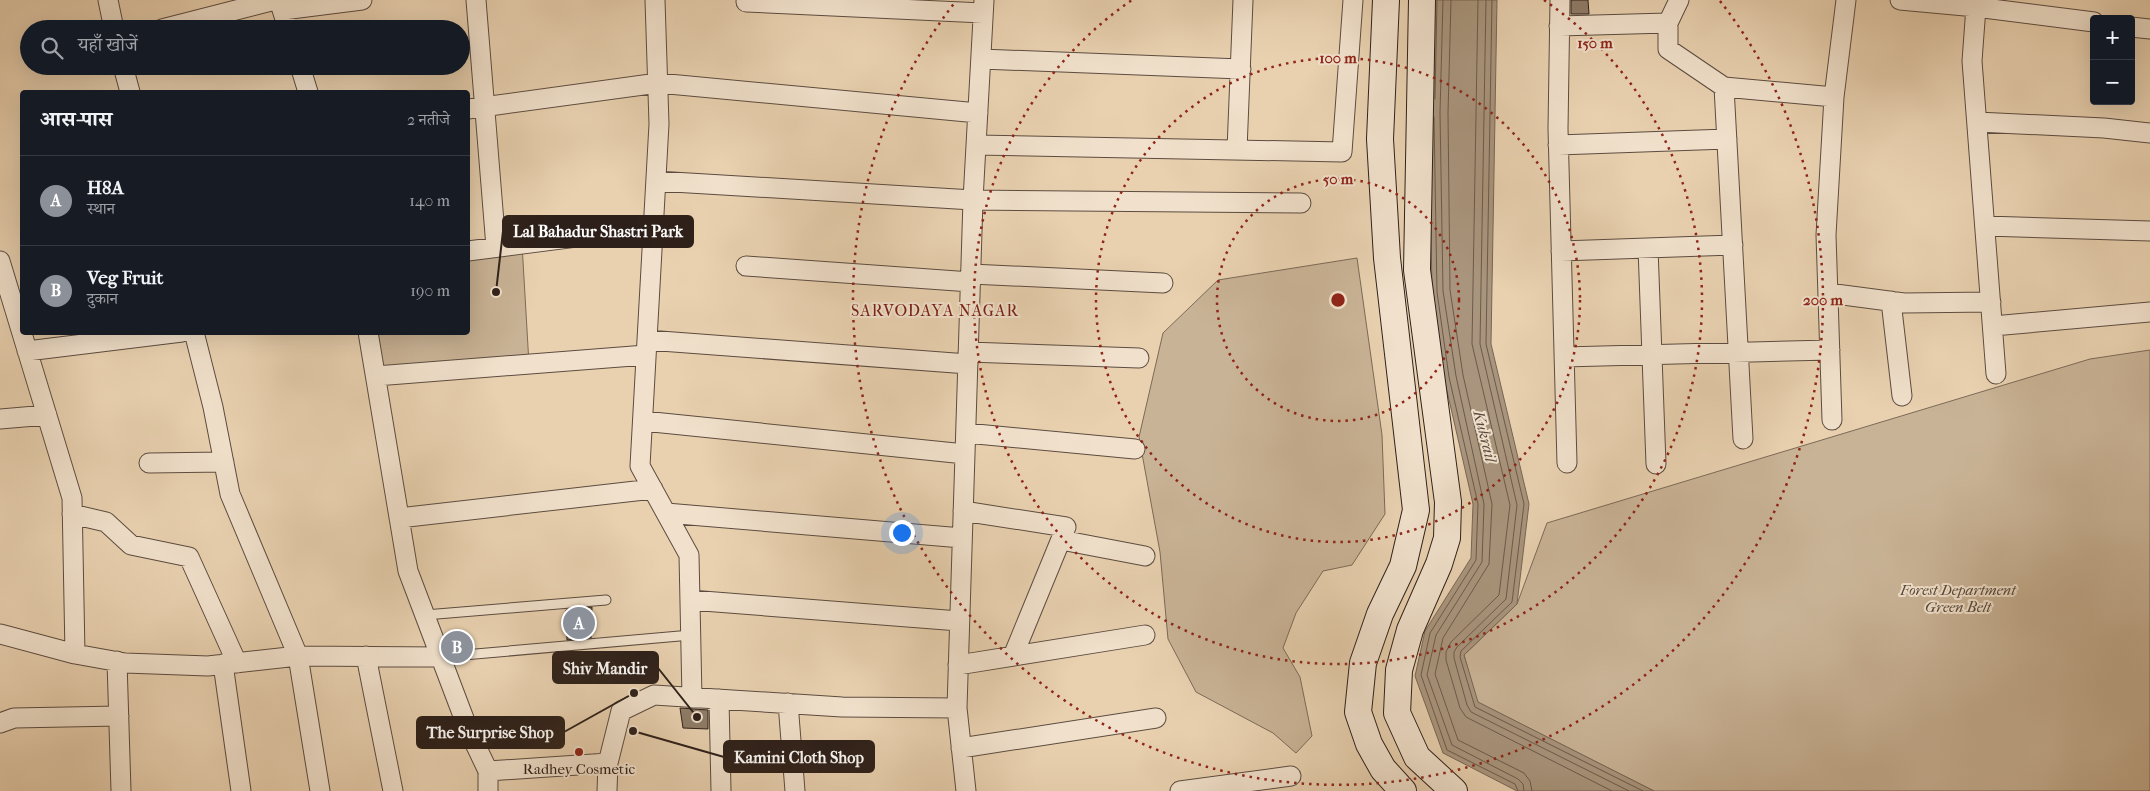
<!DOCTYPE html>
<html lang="hi">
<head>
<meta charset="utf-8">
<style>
	:root { --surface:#171b24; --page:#20242c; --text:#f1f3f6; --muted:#9ea1a6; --line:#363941; --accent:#8c9099 }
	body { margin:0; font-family:"IM FELL French Canon","Noto Serif Devanagari",serif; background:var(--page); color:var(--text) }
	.controls { position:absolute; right:15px; top:15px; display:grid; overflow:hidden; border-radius:5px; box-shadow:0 5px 20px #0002 }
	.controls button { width:45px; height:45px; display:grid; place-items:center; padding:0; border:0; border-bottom:1px solid var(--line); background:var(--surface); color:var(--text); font:25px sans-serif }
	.you { position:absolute; left:901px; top:532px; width:18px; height:18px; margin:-12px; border:4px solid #fff; border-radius:50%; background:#1a73e8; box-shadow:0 0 0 8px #1a73e833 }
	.badge { display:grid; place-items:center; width:32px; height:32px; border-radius:50%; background:var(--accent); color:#fff; font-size:16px; font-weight:700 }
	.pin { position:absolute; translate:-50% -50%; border:2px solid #fff; box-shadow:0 1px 5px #0006 }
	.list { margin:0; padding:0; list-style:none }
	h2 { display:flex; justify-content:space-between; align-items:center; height:65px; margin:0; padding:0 20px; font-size:21px }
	h2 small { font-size:16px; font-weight:400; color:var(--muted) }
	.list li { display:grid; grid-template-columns:32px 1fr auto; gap:15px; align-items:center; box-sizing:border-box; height:90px; padding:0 20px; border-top:1px solid var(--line) }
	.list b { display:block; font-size:19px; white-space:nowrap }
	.list p { margin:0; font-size:16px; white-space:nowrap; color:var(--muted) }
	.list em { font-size:16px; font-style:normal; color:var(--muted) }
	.icon { flex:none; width:28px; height:28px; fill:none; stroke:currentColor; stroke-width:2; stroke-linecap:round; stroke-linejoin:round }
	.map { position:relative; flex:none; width:2150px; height:791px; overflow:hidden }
	.search { position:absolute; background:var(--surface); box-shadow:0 5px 20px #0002; left:20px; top:20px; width:450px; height:55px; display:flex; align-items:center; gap:12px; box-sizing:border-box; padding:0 18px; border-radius:28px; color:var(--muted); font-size:19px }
	.panel { position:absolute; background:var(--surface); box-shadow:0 5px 20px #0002; left:20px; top:90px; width:450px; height:245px; border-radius:5px }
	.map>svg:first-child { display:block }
	.green { fill:#c9b396; stroke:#7b6a58 }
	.water { fill:#a9957d; stroke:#765 }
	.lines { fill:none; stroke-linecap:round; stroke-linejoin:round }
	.shore { stroke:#6b5a4c; stroke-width:1 }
	.building { fill:#8f7c68; stroke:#2d201a }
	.lane-casing { stroke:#5c4c40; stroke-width:11 }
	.street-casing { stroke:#5c4c40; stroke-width:21 }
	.secondary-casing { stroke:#2d201a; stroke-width:28 }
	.lane { stroke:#f1e1cc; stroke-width:9 }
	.street { stroke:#f1e1cc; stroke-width:19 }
	.secondary { stroke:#f1e1cc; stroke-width:26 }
	.ring { fill:none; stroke:#8f2418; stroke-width:2.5; stroke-dasharray:2.5 5 }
	.poi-dot { fill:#8f2418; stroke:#f1e1cc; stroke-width:2 }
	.labels { text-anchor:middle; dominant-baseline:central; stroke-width:4; stroke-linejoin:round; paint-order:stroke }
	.park-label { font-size:15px; font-style:italic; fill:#544539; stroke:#f1e1cc }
	.poi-label { font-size:15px; fill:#2d201a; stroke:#f1e1cc }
	.neighbourhood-label { font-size:16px; letter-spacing:1px; fill:#7a1f14; stroke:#f1e1cc }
	.water-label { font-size:16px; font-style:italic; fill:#58493d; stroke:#f1e1cc }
	.centre { fill:#8f2418; stroke:#f1e1cc; stroke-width:2.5 }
	.ring-label { font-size:15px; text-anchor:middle; font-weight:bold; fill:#8f2418; stroke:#f1e1cc; stroke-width:4; stroke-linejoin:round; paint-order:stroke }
	.leader { fill:none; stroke:#2d201a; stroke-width:2 }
	.callout-dot { fill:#2d201a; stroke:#f1e1cc; stroke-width:2 }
	.callout { fill:#2d201a; stroke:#2d201a; stroke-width:2 }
	.callout-label { font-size:16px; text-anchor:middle; font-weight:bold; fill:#fff }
</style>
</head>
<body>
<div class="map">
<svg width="2150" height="791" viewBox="0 0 2150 791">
	<rect width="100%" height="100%" fill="#e9d1b0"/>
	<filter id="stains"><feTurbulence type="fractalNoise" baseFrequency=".004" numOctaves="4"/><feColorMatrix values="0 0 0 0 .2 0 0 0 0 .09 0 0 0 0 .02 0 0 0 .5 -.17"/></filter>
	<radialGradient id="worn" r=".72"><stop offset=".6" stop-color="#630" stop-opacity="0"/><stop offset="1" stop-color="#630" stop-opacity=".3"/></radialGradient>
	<path class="green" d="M522,244l7,120 -153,12 -9,-43 101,-1v-81z
		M1357,258l25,177 3,79 -33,51 -29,6 -27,42 -13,35 17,29 12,59 -16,17 -23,-20 -77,-41 -28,-53 -8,-87 -21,-115 24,-104 55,-53z
		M2150,350v441h-496l-177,-89 -13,-47 53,-51 30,-81 543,-164z"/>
	<path class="water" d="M1432,0h65l-6,344 38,160 -12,100 -53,51 14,47 176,89h-137l-74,-38 -28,-77 10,-45 46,-73 2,-54 -29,-126 -12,-86 -3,-179z"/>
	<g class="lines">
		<path class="shore" d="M1443,0l-3,113 3,178 13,85 28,128 -2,58 -46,73 -9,40 25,70 66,34 5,5 1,7
			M1451,0l-3,113 2,177 13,85 29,129 -3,60 -46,74 -8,36 23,66 66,33 6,8 2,10
			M1478,0l-6,344 38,161 -11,90 -48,47 -5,10v8l14,48 6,9 146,74
			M1486,0l-6,344 37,161 -11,94 -49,48 -3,5v6l13,47 4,7 158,79
			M1492,0l-6,344 38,160 -12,98 -51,49 -1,6 15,50 168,84
			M1435,99l2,-99
			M1434,117l3,175 12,85 29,127 -2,56 -46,73 -9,42 26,75 68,34 3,7"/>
	</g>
	<path class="building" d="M1571,0h17l1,14h-18z
		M592,607l-1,31 -24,2 -1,-30z
		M680,708l28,2v19l-25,-1z"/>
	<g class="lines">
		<defs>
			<path id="lane" d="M425,615l181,-15
				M441,657l250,-22"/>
			<path id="street" d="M108,0l6,29
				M279,0l9,29
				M476,0l20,247
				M655,0l4,124 -19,342 49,89 3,143
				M1560,0l-2,129 9,334
				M1679,0l-11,23v26l56,38 110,10
				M1900,0l76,7 118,15
				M746,2l237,11
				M1976,7l-4,54 24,313
				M283,10l79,-10
				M1559,26l109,-3
				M2131,27l19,2
				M162,29l113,-29
				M981,59l260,10
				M123,66l7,26
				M300,66l8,26
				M1724,87l19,352
				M468,109l190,-26 320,30
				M1977,122l127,6 46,5
				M976,145l366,7 11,-152
				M1558,145l169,-6
				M1237,150l6,-150
				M656,181l317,19 328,3
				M1985,226l165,5
				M1648,248l8,216
				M468,251l186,-24
				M1561,251l172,-6
				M0,261l72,237 3,156
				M746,266l225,16
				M971,274l192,9
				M1828,293l76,10 87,-1
				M1891,301l11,95
				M1993,326l157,-14
				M194,332l19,75 17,87 68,162 22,135
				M368,332l40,239 60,158 20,42 120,-8
				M647,340l321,24
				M27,351l155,-19
				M968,352l171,6
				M1564,357l266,-7
				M376,376l270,-21
				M0,419l47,-4
				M1832,420l-6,-185 8,-138 12,-97
				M643,421l322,33
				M966,433l169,16
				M149,463l75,-1
				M963,511l103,16 -53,129
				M666,513l296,25
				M72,514l34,8 25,23 58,12 48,106
				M399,518l254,-29
				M1061,540l84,16
				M690,600l269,21
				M0,634l75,20 50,9 83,3 90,-10 143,1
				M366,656l27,135
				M117,661l4,130
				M223,664l18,127
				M958,665l187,-30
				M719,699l2,92
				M788,703l7,88
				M0,723l14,-5 105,-2
				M961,748l195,-30
				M488,771v20
				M607,791l1,-28 13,-52 33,-16 188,12 115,1
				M966,791l-9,-83 16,-508 11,-200
				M1180,791l111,-15"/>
			<path id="secondary" d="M1386,0l-6,139 7,119 29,252 -13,56 -23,48 -17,49 -5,49 11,32 14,25 20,22
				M1422,0l-5,270 31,232 -1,36 -8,26 -29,66 -11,40 -2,43 20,44 37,34"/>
		</defs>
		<use href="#lane" class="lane-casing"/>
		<use href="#street" class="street-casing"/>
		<use href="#secondary" class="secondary-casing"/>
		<use href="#lane" class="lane"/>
		<use href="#street" class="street"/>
		<use href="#secondary" class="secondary"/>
	</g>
	<g class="ring">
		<circle cx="1338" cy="300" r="121"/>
		<circle cx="1338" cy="300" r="242"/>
		<path d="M1544 0A364 364 0 1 1 1132 0"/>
		<path d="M1720 1A485 485 0 1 1 956 1"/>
	</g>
	<circle class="poi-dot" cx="579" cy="752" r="5"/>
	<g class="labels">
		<g class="park-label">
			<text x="1958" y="590">Forest Department<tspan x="1958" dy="17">Green Belt</tspan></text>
		</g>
		<g class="poi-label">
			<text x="579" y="769">Radhey Cosmetic</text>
		</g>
		<g class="neighbourhood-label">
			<text x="935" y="310">SARVODAYA NAGAR</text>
		</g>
		<g class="water-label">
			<text transform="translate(1485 436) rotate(76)">Kukrail</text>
		</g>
	</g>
	<circle cx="1338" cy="300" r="8" class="centre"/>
	<g class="ring-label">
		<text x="1595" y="48">150 m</text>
		<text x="1338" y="63">100 m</text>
		<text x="1338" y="184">50 m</text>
		<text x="1823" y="305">200 m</text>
	</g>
	<path class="leader" d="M496 292L503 231M697 717L658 668M634 693L564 732M633 731L724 757"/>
	<g class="callout-dot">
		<circle cx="496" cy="292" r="5"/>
		<circle cx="697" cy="717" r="5"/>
		<circle cx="634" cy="693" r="5"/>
		<circle cx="633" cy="731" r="5"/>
	</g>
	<g class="callout">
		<rect x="503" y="216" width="190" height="31" rx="5"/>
		<rect x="553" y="652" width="105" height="31" rx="5"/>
		<rect x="417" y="717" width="147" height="31" rx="5"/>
		<rect x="724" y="741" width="150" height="31" rx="5"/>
	</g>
	<g class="callout-label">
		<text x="598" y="237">Lal Bahadur Shastri Park</text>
		<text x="605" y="674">Shiv Mandir</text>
		<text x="490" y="738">The Surprise Shop</text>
		<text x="799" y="763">Kamini Cloth Shop</text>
	</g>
	<rect width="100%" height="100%" filter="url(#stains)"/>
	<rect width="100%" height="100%" fill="url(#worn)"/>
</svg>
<div class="controls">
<button>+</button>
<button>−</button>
</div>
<div class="you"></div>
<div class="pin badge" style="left:579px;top:623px">A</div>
<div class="pin badge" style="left:457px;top:647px">B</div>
<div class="search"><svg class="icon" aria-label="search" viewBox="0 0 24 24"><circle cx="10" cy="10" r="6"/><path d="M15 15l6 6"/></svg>यहाँ खोजें</div>
<section class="panel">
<h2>आस-पास<small>2 नतीजे</small></h2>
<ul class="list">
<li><span class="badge">A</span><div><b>H8A</b><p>स्थान</p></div><em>140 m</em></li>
<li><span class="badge">B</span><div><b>Veg Fruit</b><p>दुकान</p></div><em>190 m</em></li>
</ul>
</section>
</div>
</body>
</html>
